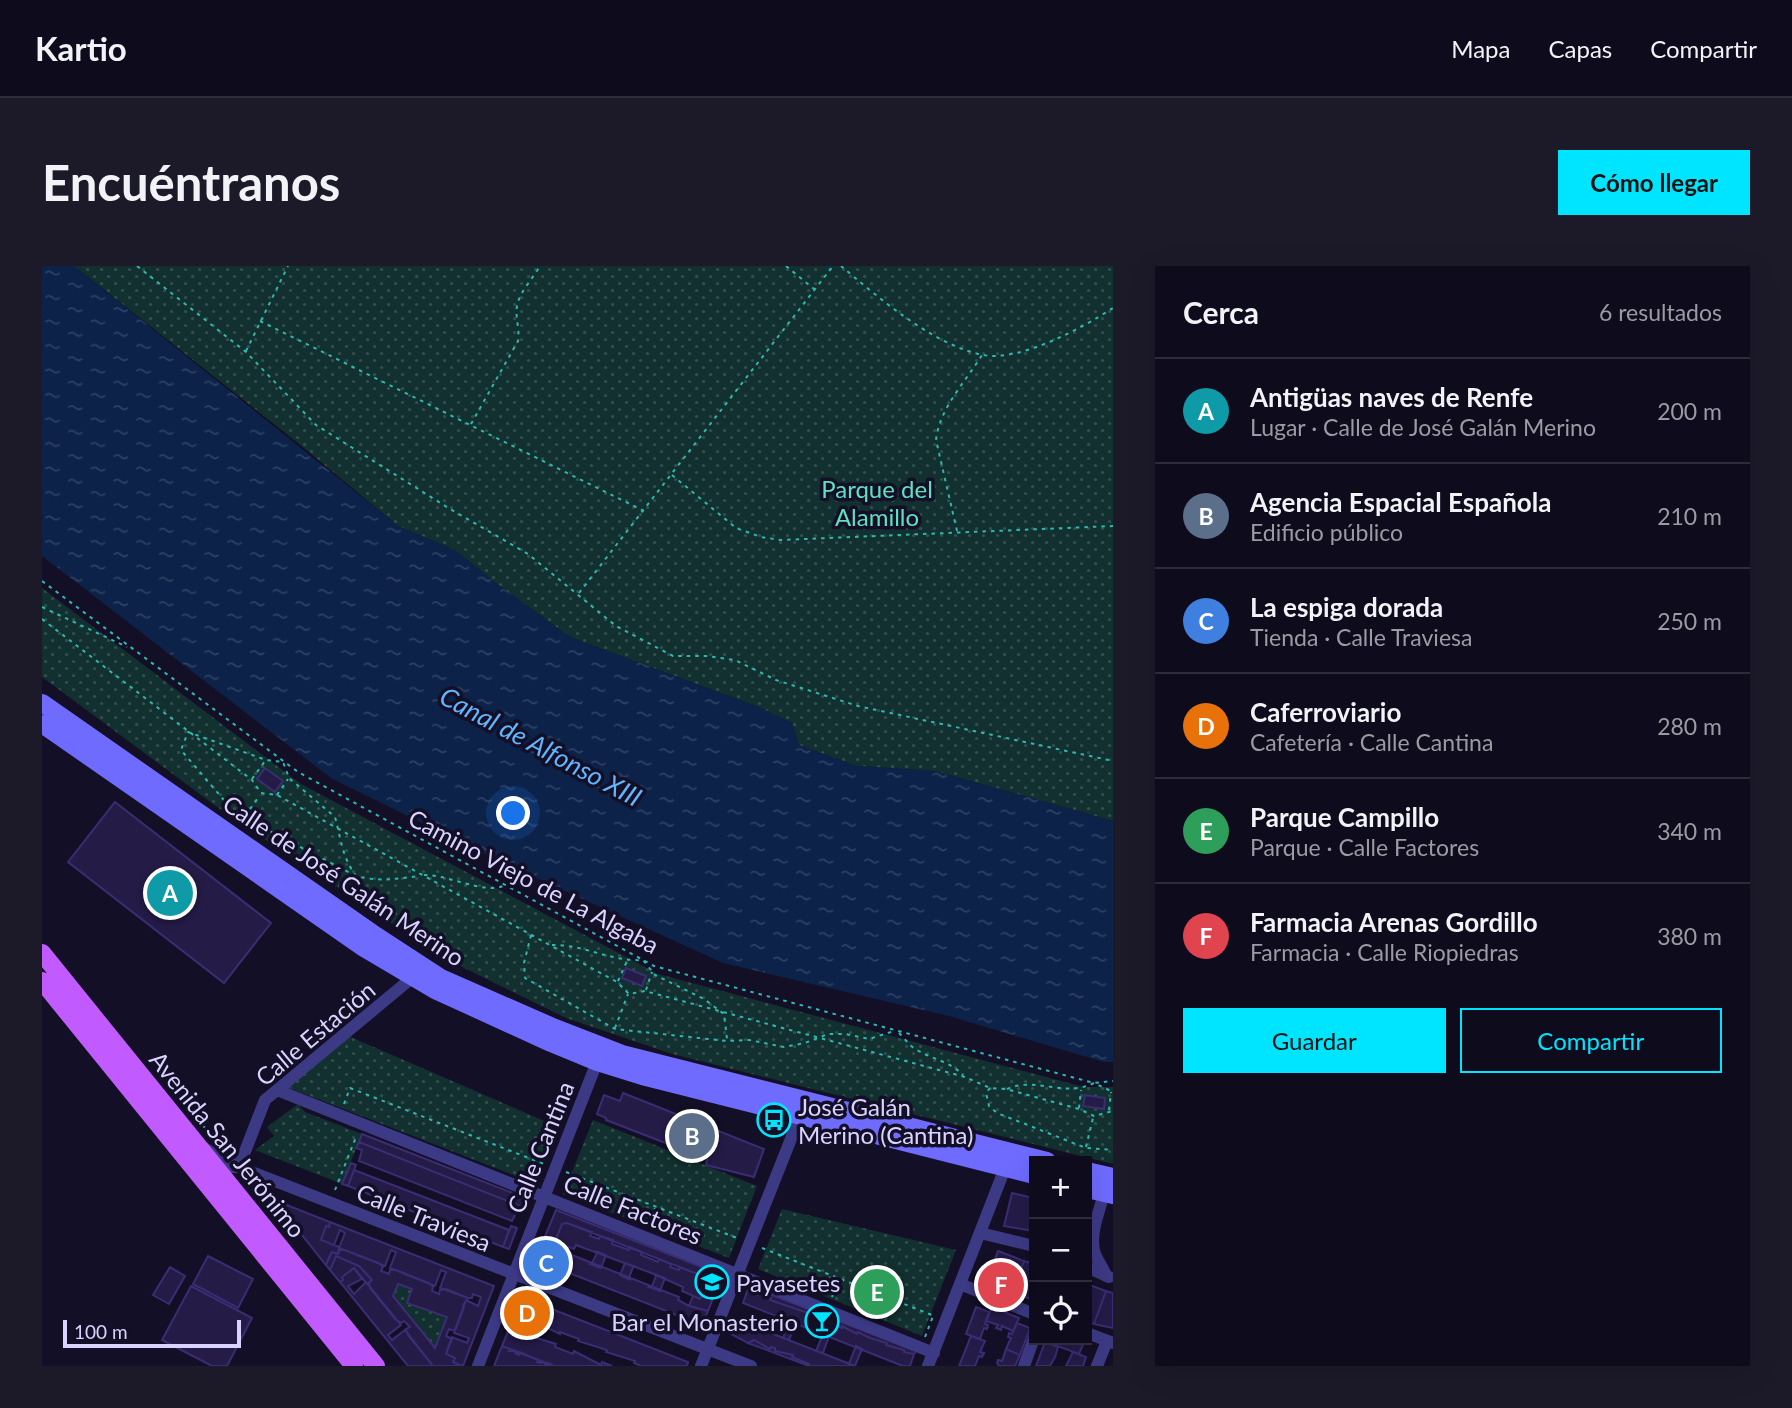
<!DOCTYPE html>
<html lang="es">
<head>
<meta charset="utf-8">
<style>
	:root { --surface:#0e0b1c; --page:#1c1929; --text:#f1f3f6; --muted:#9b9ba3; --line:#2e2b3b; --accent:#00e5ff }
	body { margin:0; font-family:Lato,sans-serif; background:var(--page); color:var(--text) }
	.controls { position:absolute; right:21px; bottom:21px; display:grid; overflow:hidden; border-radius:0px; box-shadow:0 7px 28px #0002 }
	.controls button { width:63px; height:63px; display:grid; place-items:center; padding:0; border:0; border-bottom:2px solid var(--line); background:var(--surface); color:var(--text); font:35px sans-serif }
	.scale { position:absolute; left:21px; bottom:18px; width:178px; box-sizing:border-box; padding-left:7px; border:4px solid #d9d4ff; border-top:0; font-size:19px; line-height:24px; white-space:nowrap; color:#d9d4ff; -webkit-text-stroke:5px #130f26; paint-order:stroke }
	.you { position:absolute; left:472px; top:548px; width:24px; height:24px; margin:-18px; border:5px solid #fff; border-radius:50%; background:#1a73e8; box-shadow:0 0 0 10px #1a73e833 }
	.badge { display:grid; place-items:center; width:46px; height:46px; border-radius:50%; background:var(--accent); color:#fff; font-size:23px; font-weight:700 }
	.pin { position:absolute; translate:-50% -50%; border:4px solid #fff; box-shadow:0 2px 7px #0006 }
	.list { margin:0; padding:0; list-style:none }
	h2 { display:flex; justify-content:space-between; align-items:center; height:91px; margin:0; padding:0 28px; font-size:30px }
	h2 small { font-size:23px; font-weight:400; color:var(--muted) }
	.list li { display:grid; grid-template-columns:46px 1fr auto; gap:21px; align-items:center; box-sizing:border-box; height:105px; padding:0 28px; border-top:2px solid var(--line) }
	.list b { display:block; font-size:26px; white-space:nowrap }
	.list p { margin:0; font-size:23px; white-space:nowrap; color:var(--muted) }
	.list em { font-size:23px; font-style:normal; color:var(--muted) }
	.actions { display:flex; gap:14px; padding:21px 28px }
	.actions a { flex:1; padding:16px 0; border:2px solid var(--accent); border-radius:0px; text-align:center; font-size:24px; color:var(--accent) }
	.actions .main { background:var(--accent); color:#111 }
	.icon { flex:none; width:38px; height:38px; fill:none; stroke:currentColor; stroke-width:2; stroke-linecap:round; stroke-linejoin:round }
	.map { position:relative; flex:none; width:1071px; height:1100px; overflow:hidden; border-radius:0px }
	header { display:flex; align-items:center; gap:42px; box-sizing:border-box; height:98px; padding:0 35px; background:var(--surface); border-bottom:2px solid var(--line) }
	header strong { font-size:33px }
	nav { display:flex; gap:38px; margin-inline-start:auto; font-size:24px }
	.intro { display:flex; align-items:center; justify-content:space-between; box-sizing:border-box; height:168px; padding:0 42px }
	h1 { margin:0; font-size:49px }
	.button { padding:18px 32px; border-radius:0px; background:var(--accent); color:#111; font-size:24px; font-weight:700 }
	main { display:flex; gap:42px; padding:0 42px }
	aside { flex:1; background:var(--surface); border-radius:0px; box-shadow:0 7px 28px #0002 }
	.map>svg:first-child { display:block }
	.green { fill:url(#green-dots) }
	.water { fill:url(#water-ripples) }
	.building { fill:#241b47; stroke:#3b2d73; stroke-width:2; fill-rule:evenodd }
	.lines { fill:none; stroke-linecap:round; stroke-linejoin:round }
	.path { stroke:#2fb8b0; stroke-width:2; stroke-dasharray:3.5 5; stroke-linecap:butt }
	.street { stroke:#3d3a85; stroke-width:12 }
	.secondary { stroke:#6f6bff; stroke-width:18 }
	.primary { stroke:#c25bff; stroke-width:18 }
	.labels { text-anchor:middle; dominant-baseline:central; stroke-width:7; stroke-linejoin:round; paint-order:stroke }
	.park-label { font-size:24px; fill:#5fe0c0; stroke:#130f26 }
	.street-label { font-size:24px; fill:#d9d4ff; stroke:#130f26 }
	.poi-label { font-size:24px; fill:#d9d4ff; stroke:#130f26; text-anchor:start }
	.water-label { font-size:26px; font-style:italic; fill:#62b6ff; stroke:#130f26 }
</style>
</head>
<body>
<header>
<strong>Kartio</strong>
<nav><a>Mapa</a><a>Capas</a><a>Compartir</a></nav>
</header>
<div class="intro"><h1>Encuéntranos</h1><a class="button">Cómo llegar</a></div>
<main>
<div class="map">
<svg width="1071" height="1100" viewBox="0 0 1071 1100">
	<defs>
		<pattern id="green-dots" width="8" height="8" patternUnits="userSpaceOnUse" patternTransform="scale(1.75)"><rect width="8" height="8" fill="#12302f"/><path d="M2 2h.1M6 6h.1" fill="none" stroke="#344d4e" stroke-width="1.8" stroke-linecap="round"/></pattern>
		<pattern id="water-ripples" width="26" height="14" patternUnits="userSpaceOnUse" patternTransform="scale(1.75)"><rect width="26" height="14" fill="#0c2248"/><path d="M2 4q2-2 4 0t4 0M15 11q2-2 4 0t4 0" fill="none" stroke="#2f4163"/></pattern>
	</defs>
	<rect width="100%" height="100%" fill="#130f26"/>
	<path class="green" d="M32,0h1039v555l-178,-50 -78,-5 -58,-21 -7,-22 -31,-15 -191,-71 -77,-56 -38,-31 -57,-24 -100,-83z
		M0,322l259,196 357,190 426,113h29v77l-441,-110 -106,-36 -122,-60 -216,-143 -186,-138z
		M304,769l210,91 -22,57 -250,-97z
		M256,838l7,8 57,22 -20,50 -87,-34 19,-14 -7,-9z
		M551,854l164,66 -28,72 -166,-64z
		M740,943l174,41 -34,86 -164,-67z
		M356,1018l14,5 -5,14 40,14 -12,31 -42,-52z"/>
	<path class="water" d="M0,0h32l324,260 57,24 38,31 77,56 191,71 31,15 7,22 58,21 78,5 178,50v241h-9l-155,-46 -226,-53 -224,-102 -168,-83 -289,-222z"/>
	<path class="building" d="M223,502l18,13 -8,11 -18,-13z
		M73,536l156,121 -47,60 -156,-121z
		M584,702l20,8 -4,10 -20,-8z
		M581,827l141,56 -10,28 -48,-12 1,-6 -101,-39v-2l-9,-4 7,-19 16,6z
		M1043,829l20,3 -1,11 -21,-3z
		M320,868l166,65 -3,9 -166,-66z
		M317,876l166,66 -2,5 -6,-2 -5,10 -153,-60 3,-11 -6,-2z
		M309,897l5,2 -8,21 -6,-2z
		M312,904l155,60 -6,17 -155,-61z
		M970,927l22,5 -1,33 -29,-5z
		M232,934l56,22 -1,5 -3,-1 -5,14 18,7 -1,7 -6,-2 -6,13z
		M514,944l166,65 -14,36 -19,-5 4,-10 7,3 7,-18 -2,-4 -138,-54 -5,1 -7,18 7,3 -4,10 -12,-5 1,-2 -6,-2z
		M288,956l164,64 -31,80 -10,-4 2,-4 -9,-4 6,-17 15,6 2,-5 -15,-5 12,-33 12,6 3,-9 -8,-3 -1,4h-4l-28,-10 6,-16 -5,-2 -6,16 -45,-18 6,-16 -5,-2 -6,16 -46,-18 6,-15 -5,-3 -6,15 -13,-5 5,-14 3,1z
		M525,957l25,9 -2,4 9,3 1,-3 13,4 -1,4 17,6 1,-3 12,5 -1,3 17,7 1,-3 12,5 -1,3 9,3 1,-3 25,10 2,4 -7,18 -18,-8 1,-4 -29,-13 -78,-29 -2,4 -19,-7 7,-18z
		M469,960l6,2 -8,21 -6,-2z
		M499,980l17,9 13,3 1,-3 107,42 -1,3 11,6 19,5 -6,14 -166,-65z
		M298,984h5l34,13 4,4 -2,4 8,3 1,-4h6l33,13 4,4 -1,4 7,3 1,-4 6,-1 22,9 -5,7 1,2 -9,24 -6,-2 -3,7 6,3 -6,15 9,4 -2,4 9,4h-29l-25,-31 -2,-6 4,-2 -6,-6 -3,2 -6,-4 -25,-31 -1,-5 3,-3 -13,-14 -23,-10 -6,14 -4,-5 3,-8 3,-5 6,2zM356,1018l14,5 -5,14 40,14 -12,31 -42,-52z
		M553,985l11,4 -5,13 -11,-4 2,-1 5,-10z
		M956,985l26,10 -11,30 -27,-8z
		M166,990l45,23 -15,29 -45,-24z
		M294,990l23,10 13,14 -5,4 -13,-16 -12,9 1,3 -3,2 -10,-12z
		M982,995l10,3v37l-21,-10z
		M583,997l11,4h-3l-4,11 2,2 -11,-5z
		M128,1001l15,9 -16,28 -16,-9z
		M312,1002l8,11 -14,7 6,8 12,-12 35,43 -13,10 4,5 13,-10 28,36h-25l-68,-84 3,-2 -1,-3z
		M612,1008l11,4 -5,13 -11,-4 3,-1 4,-10z
		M1045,1018l19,7 -12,33 -7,-3z
		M149,1020l61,32 -25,48h-15l-50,-26z
		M707,1020l167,65 -2,3 -10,-2v-2l-18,-5 1,-2 -17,-5 -12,-6 -1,2 -15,-8v2l-5,-2 1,-2 -13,-5h-5v-2l-50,-17 1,-2 -13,-5v2l-5,-2 1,-2 -6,-2z
		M706,1023l6,2 -1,2 5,2v-2l13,5 -1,2 50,17v2h5l13,5 -1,2 5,2v-2l15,8 1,-2 12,6 17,5 -1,2 18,5v2l10,2 -4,12h-7l-160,-63z
		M1064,1025l7,2v35l-19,-4z
		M479,1031l167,65 -1,4h-46l-7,-3 1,-2 -29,-9 1,-2 -29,-9 1,-2 -19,-7v2l-28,-13 -1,2 -17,-6z
		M934,1041l13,5 -4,12 3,1 -1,4 -3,-1 -4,11 -14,-5z
		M950,1041l27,11 -6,13 -11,-5 -1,4 -5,-2 2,-3 -12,-4z
		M472,1051l7,3 -3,9 10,4 -1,2 29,9 -1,3 18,7 1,-3 27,14 1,-3 10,4h-58l-52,-20z
		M695,1053l13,6 105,41h-46v-2l-17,-7 1,-2 -18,-4v-3l-4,-1 -1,2 -16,-9 -6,3 -17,-9z
		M748,1054l6,3 -7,17 -6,-2z
		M975,1057l13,5 -10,27 -14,-6 5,-11 -3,-1 1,-4 3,1z
		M781,1068l6,2 -6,17 -7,-2z
		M929,1070l14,5 -5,11 4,1 -2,4 -3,-1 -4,10h-16z
		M712,1074l16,9 1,-2 4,1v3l18,4 -1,2 17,7v2l-61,-23z
		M1012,1074h25l5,2 -5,12 -27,-10z
		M1003,1076l13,5 -3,10 -5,9h-14z
		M460,1080l8,3 -1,2h7l-1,2 4,2 1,-3 18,8 -1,2 4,1 1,-2 5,5 1,-3 6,3h-60z
		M814,1080l6,3 -7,17 -6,-2z
		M964,1083l14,6 -5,11h-16l-2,-3 1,-3 4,1z
		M1031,1086l13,5 -3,9h-17z"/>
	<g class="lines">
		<path class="path" d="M95,0l109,86 70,73 134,84 78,45 88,72 57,30h34l28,4 41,20 82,26 255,55
			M744,0l28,23
			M799,0c38,32 92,79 142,89 37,7 99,-27 130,-47
			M218,55l384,190
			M204,85l42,-85
			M429,158l47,-83c2,-12 -3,-23 -1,-35 2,-13 16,-28 23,-40
			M630,209l64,53 25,9 20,3 332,-14
			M915,265l-21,-91c3,-31 30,-59 46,-85
			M0,315l256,191 356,194 440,117 19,-2
			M537,327l254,-327
			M0,341l85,40
			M0,353l210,161 9,13 16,2 340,187 12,12 16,-3 320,86 25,11 16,1 73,20 15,7 19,-5
			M210,513l13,-18
			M235,529l11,-16
			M203,550l15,-21
			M382,609c25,0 60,19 79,11
			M314,610l-121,-63 -54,-63 7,-18 78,28 17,2 6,16 46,39c6,22 7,40 21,59 24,6 38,3 63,0
			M489,669l-7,28 1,15 90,51 112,12 22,-1 35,7 21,-4 23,-9h17l24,5 25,-8
			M510,679c31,-1 59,17 91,15l12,15 49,24 20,15 3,25
			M576,715l9,-20
			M604,724l6,-18
			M573,762l13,-34
			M857,767c4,4 8,9 12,13 17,13 36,13 52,29
			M948,822l-4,5 3,13 8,7 89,35 27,2
			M965,823c29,-13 56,9 87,-6l19,9
			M302,838l6,-16 194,76
			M1037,842l2,-18
			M1067,844l2,-18
			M155,853l17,19
			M1044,881l7,-29
			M1021,891l15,3
			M524,906l171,66
			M293,924l21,-53
			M606,959l7,-17
			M720,982l170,67
			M790,1031l7,-18
			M883,1071l8,-21"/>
		<path class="street" d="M235,824l657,263
			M160,881l37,20 512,199
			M189,901h8l26,-67 148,-123
			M1062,927c-4,17 -14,39 -10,57 1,7 9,17 12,26
			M938,967l54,13
			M1045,1001l22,10
			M918,1018l74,30
			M1045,1067l26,10
			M436,1100l119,-304
			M659,1100l99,-250
			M886,1100l79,-203
			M982,1100l10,-28
			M1055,1100l10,-25"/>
		<path class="secondary" d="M0,437l330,230 69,45 114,50 67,26 425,107
			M0,458l322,224 71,42 116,53 46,19 45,14 392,99
			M1045,905l26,6
			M1045,923l26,6"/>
		<path class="primary" d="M0,687l334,413
			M0,715l312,385"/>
	</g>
	<defs>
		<symbol id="bus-ring" viewBox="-11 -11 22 22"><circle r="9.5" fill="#130f26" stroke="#00e5ff" stroke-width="1.5"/><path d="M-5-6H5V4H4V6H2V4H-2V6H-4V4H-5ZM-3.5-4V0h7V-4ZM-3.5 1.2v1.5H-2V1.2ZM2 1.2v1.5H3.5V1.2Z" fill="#00e5ff"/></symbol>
		<symbol id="school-ring" viewBox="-11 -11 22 22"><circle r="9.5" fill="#130f26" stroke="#00e5ff" stroke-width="1.5"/><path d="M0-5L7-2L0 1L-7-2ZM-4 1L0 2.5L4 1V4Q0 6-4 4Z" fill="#00e5ff"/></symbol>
		<symbol id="bar-ring" viewBox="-11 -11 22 22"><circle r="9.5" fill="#130f26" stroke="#00e5ff" stroke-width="1.5"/><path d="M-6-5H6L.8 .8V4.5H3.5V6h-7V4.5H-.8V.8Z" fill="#00e5ff"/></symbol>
	</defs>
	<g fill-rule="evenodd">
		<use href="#bus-ring" x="713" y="835" width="38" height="38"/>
		<use href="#school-ring" x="651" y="997" width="38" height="38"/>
		<use href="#bar-ring" x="761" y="1036" width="38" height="38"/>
	</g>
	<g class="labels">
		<g class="park-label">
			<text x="835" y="222">Parque del<tspan x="835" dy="28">Alamillo</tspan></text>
		</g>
		<g class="street-label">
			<text transform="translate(302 614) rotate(34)">Calle de José Galán Merino</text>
			<text transform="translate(492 615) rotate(28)">Camino Viejo de La Algaba</text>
			<text transform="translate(273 767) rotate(-40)">Calle Estación</text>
			<text transform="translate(186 878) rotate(51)">Avenida San Jerónimo</text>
			<text transform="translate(498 881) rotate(-68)">Calle Cantina</text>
			<text transform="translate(591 943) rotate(22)">Calle Factores</text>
			<text transform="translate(382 951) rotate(22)">Calle Traviesa</text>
		</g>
		<g class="poi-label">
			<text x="756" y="840">José Galán<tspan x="756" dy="28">Merino (Cantina)</tspan></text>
			<text x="694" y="1016">Payasetes</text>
			<text x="756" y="1055" text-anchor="end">Bar el Monasterio</text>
		</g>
		<g class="water-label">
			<text transform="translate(499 480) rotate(28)">Canal de Alfonso XIII</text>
		</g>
	</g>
</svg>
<div class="controls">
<button>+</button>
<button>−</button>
<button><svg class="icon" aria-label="locate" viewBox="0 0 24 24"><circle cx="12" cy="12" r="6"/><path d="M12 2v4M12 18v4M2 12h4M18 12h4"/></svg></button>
</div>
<div class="scale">100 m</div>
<div class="you"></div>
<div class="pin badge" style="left:128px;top:627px;background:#0f9aa8">A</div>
<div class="pin badge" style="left:650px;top:870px;background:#5c6f8a">B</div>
<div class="pin badge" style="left:504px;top:997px;background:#3f7fe0">C</div>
<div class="pin badge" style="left:485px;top:1047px;background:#e8710a">D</div>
<div class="pin badge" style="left:835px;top:1026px;background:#2e9e5b">E</div>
<div class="pin badge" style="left:959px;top:1019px;background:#e0444e">F</div>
</div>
<aside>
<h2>Cerca<small>6 resultados</small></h2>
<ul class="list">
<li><span class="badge" style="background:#0f9aa8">A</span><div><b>Antigüas naves de Renfe</b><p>Lugar · Calle de José Galán Merino</p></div><em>200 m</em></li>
<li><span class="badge" style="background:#5c6f8a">B</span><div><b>Agencia Espacial Española</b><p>Edificio público</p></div><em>210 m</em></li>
<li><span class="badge" style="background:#3f7fe0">C</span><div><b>La espiga dorada</b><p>Tienda · Calle Traviesa</p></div><em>250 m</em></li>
<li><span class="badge" style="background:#e8710a">D</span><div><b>Caferroviario</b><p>Cafetería · Calle Cantina</p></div><em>280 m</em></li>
<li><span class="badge" style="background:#2e9e5b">E</span><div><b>Parque Campillo</b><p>Parque · Calle Factores</p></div><em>340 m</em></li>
<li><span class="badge" style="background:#e0444e">F</span><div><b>Farmacia Arenas Gordillo</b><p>Farmacia · Calle Riopiedras</p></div><em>380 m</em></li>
</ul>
<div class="actions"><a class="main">Guardar</a><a>Compartir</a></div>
</aside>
</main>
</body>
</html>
